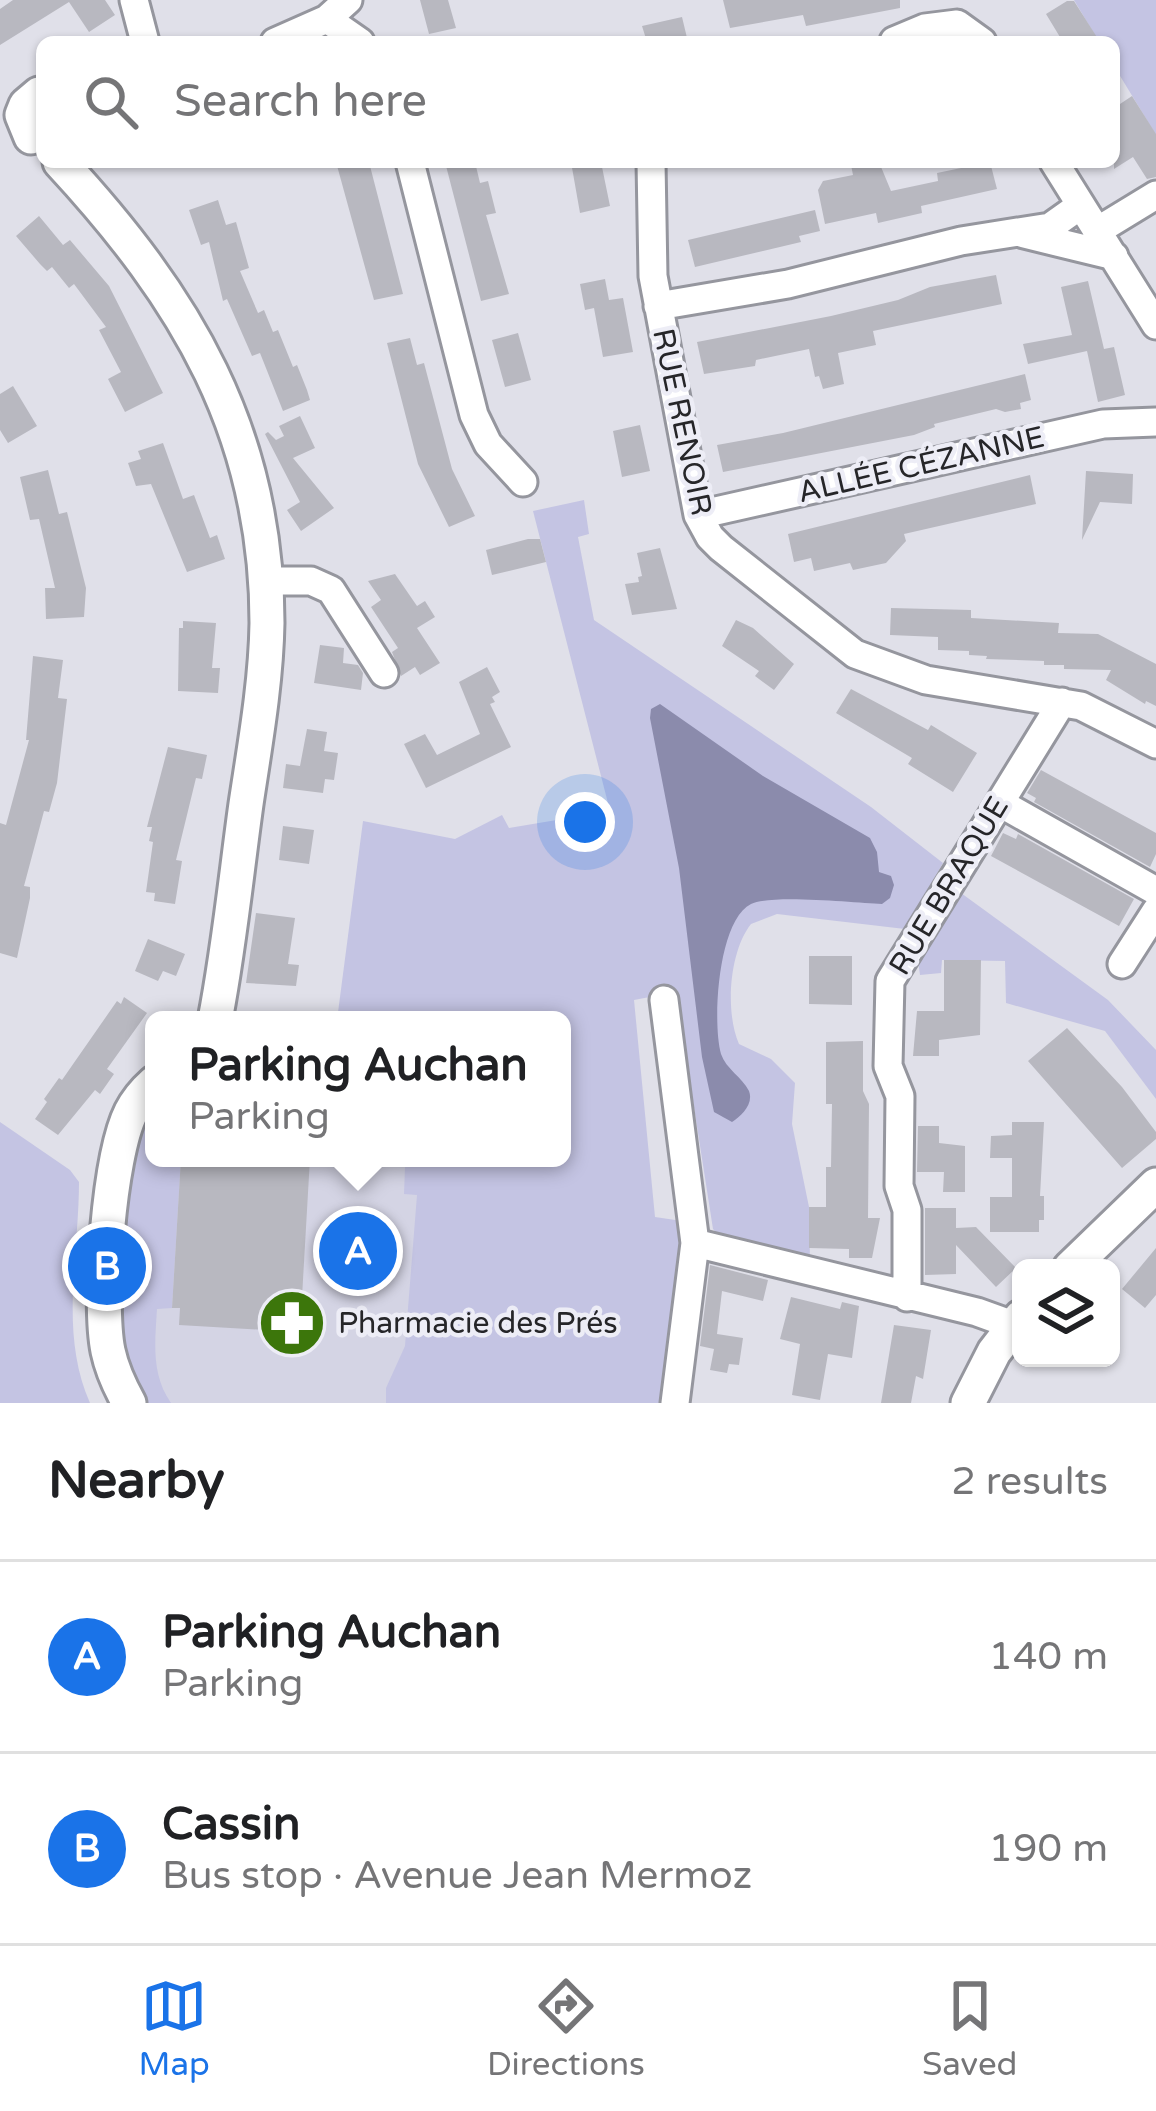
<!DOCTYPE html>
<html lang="en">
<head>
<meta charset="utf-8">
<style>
	:root { --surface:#fff; --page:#f2f2f2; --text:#202124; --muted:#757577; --line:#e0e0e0; --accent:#1a73e8 }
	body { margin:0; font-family:"Varela Round",sans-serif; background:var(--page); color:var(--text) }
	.controls { position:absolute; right:36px; bottom:36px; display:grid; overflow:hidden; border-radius:18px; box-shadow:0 3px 9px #0004 }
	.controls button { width:108px; height:108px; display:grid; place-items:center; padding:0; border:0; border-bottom:3px solid var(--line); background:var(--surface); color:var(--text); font:60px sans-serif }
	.you { position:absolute; left:585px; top:822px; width:42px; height:42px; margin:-30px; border:9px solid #fff; border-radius:50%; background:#1a73e8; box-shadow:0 0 0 18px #1a73e833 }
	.badge { display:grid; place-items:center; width:78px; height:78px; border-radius:50%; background:var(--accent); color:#fff; font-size:39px; font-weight:700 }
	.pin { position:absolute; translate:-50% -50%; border:6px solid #fff; box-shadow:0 3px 12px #0006 }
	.popup { position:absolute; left:145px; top:1011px; width:426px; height:156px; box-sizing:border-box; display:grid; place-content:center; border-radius:18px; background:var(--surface); filter:drop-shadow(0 3px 9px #0005); font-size:39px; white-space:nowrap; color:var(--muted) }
	.popup b { font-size:45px; color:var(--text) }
	.popup::after { content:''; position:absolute; left:50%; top:100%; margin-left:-24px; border:24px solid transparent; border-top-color:var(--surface) }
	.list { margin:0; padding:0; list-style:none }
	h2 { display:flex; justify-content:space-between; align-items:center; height:156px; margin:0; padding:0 48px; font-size:51px }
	h2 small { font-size:39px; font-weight:400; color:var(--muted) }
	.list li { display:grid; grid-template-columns:78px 1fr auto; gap:36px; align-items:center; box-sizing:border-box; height:192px; padding:0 48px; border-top:3px solid var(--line) }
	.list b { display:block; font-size:45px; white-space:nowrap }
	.list p { margin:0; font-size:39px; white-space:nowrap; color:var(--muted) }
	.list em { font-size:39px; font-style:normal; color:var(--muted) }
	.icon { flex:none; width:66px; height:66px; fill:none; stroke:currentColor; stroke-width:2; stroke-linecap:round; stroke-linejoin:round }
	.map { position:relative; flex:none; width:1156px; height:1403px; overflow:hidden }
	.search { position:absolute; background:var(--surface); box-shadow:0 3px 9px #0004; left:36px; right:36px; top:36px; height:132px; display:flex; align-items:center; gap:30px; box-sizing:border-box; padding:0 42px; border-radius:18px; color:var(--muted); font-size:45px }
	.sheet { height:540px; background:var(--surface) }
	nav { display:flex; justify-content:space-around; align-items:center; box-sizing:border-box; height:168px; border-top:3px solid var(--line); background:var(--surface); font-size:33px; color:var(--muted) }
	nav a { display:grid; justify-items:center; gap:6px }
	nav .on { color:var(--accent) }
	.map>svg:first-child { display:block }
	.built { fill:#d4d4e4 }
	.green { fill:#c4c4e3 }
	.water { fill:#8b8bac }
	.building { fill:#b8b8c0 }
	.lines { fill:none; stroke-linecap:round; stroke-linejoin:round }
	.minor-casing { stroke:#95969e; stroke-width:33 }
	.tertiary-casing { stroke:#95969e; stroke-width:39 }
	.minor { stroke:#fff; stroke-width:27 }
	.tertiary { stroke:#fff; stroke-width:33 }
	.labels { text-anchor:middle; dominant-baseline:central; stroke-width:9; stroke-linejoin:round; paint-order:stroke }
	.street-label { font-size:30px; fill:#262629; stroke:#ededf6 }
	.poi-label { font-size:30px; fill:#262629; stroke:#ededf6; text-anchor:start }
</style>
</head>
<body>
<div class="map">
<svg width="1156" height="1403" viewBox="0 0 1156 1403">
	<rect width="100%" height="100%" fill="#e0e0e9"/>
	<path class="built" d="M154,1158h272l-11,245h-267l-4,-5z"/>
	<path class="green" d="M1074,0h82v135l-42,-69v-24h-15z
		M584,500l5,34 -11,3 16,83 277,187 72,56 -38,66 -128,-15 -26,10c-22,28 -26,88 -12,120l32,15 24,24 -3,41 17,83 1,55 -85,-20 -12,-13 -37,-237 -42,8 21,217 27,4 -19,182h-277v-15l19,-42 12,-151 -13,-1 1,-27 11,-1v-8h146v-138h-225l26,-199 92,18 47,-24 7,13 101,-17 -77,-300z
		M961,893l147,107 48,50v49l-51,-68 -99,-28 -1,-42 -63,-1 -1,13 -21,2 -3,-21z
		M154,1106v52h27l-9,150 -15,1c-2,33 -6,66 14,94h-23c-15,-21 -23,-44 -26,-69 -9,-54 5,-182 32,-228z
		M0,1122l70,48 9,12c0,74 -20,151 11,221h-90z"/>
	<path class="water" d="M660,704l103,72 107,62 7,14 2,20 12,4 3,9 -4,13 -8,6c-27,-1 -110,-10 -131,0 -33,16 -39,118 -30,150 5,15 21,23 28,37 5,13 -8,25 -17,31l-18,-10 -12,-55 -23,-189 -29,-150 1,-9z"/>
	<path class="building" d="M13,0h92l10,15 -26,17 -20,-30 -69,43v-36z
		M420,0h28l8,28 -27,6z
		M723,0h177v8l-94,18 -3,-11 -73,13z
		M1067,1h7l26,41h-37l-17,-28z
		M682,17l6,25h-41l-5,-16z
		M1132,96l24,38v43l-9,2 -14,-22 -19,12v-61z
		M336,162h33l34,132 -29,6z
		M445,162h30l5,21 8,-2 8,32 -10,2 23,79 -28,7z
		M571,162h26l1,5h4l8,39 -30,7z
		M867,162h12l12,29 47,-10 -1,-8 53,-11 7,27 -76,17 1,7 -44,10 -2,-10 -51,11 -7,-34 5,-9 30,-6 -2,-10z
		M218,200l8,25 10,-3 13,46 -9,3 18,42 6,-3 9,22 5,-2 15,37 4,-2 10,25 3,10 -27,11 -23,-58 -8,3 -25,-57 -4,2 -14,-59 -8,3 -12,-35z
		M815,210l5,21 -21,5 2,6 -106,25 -7,-27z
		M39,216l24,29 7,-5 39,46 54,107 -38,19 -17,-33 13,-7 -22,-42 7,-3 -32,-43 -5,4 -17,-21 -5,4 -7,-7 -24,-28z
		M996,275l6,29 -129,27 3,14 -38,8 6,31 -21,5 -4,-13 -4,1 -6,-28 -53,11 -1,6 -51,8 -7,-32 134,-26 67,-16 32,-13z
		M605,279l4,21 14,-2 10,54 -30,5 -9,-49 -9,2 -5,-26z
		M1088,281l16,68 10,-2 11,48 -27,7 -11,-51 -59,13 -5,-20 49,-9 -11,-48z
		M518,333l13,47 -26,7 -13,-47z
		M410,338l7,27 7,-2 28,106 23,47 -26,11 -31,-63 -31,-121z
		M1025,374l6,26 -11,3 1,6 -16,3 -9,-3 -62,15 1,3 -21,8 -191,37 -6,-27 66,-12z
		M13,386l24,40 -29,17 -8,-13v-36z
		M300,416l15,32 -22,10 41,50 -33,23 -14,-21 13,-8 -35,-68 3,-2 8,8 8,-4 -5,-10z
		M640,425l10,46 -28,6 -9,-46z
		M163,443l20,56 11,-4 16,43 7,-3 8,24 -38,13 -36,-88 -15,2 -8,-23 13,-4 -3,-8z
		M48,470l11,44 8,-2 19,76 -2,29 -38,2 -1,-31h10l-16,-69 -9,1 -10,-43z
		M1086,471l47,3 -1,30 -32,-2 -18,38z
		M1030,475l6,29 -132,30 2,7 -20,22 -33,7 -3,-7 -36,8 -3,-13 -17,4 -6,-28z
		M528,539h12l6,23 -54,13 -6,-25z
		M660,548l17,61 -45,6 -7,-31 14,-2 -1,-5 4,-1 -5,-23z
		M395,574l22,32 8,-5 10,16 -18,11 23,35 -20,12 -5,-8 -14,9 -9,-24 6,-4 -27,-41 10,-7 -13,-19z
		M891,608l80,2v8l88,5 -1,10 40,1 58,30v42l-10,-5 -1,3 -39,-24 5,-10 -47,-1v-4h-20v-4l-58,-2 1,-3 -18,-1v-4l-31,-1v-13l-48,-2z
		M736,620l17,8 41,36 -20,26 -19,-14 4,-5 -37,-25z
		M183,621l33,2 -4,45h8l-2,25 -40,-2 1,-63h4z
		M320,645l24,3 -1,15 15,2 5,8 -2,17 -47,-7z
		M33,656l30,4 -5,38 9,1 -10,84 -8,29 -5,-1 -20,75 6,1v11l-13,60 -17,-5v-130l6,2 23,-85h-3z
		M487,667l13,25 -8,5 3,5 -5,2 21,43 -85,41 -22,-44 21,-10 12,21 43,-21 -21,-52z
		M851,689l77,41 3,-5 46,28 -24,39 -45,-28 4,-6 -76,-45z
		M307,729l20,3 -3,19 14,2 -4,27 -9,-1 -2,14 -40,-5 3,-24 14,2z
		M168,747l39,8 -5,24 -6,-1 -20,82 6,1 -7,43 -21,-3 1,-8 -9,-1 7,-50 -4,-1 3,-14h-5z
		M1041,770l115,63v21l-6,13 -116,-65 2,-4 -9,-5z
		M283,826l31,4 -5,34 -30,-4z
		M1003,833l13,6 2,-5 116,65 -15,27 -128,-70z
		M256,913l39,5 -7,46 11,1 -3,21 -50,-3z
		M148,939l37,15 -9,22 -13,-5 -5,10 -23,-10z
		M809,956h43v49l-43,-1z
		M944,960h37l-1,75 -41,5v16h-26l4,-45h27z
		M124,997l23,16 -40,56 7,5 -14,20 -5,-4 -37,45 -23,-16 12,-17 -3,-3 15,-21 3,2 55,-79 4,3z
		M1067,1028l55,59 34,45v7l-34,29 -94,-107z
		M863,1041v50l6,13 -1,114h12l-8,40h-23v-9l-40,-1v-41h17v-40h5l1,-63h-6v-62z
		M1012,1122h32l-4,74h4v24h-5v12h-49v-35h22v-39h-22l1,-22 21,-1z
		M918,1126h21v17l26,3v46h-22l1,-20h-27z
		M181,1158h129l-10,174 -121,-7 1,-17h-8z
		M925,1208h31v20l20,-1 40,41 -20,19 -40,-42v29l-31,1z
		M1156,1248v47l-11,13 -23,-19z
		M710,1265l58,15 -5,21 -41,-10 -5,43 26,4 -4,27 -10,-1 -2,9 -17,-3 4,-21 -14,-3z
		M791,1297l49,12 2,-7 17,4 -7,52 -24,-4 -8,46 -28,-5 8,-51 -20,-5z
		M894,1325l37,5 -8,49 -7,-3 -5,27h-30z"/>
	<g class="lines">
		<defs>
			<path id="minor" d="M134,0l11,42
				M327,19l33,23
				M894,41l31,-13 32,-4 25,18
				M275,42l52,-23 21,-19
				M410,162l64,253 14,29 35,38
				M651,162l2,114 45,239 12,22 11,11 134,106 71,26 155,26 75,38
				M1054,162l102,163
				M1097,231l59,-36
				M1024,234l90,22
				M658,306l130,-22 173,-43 89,-14 31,-22
				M698,515l405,-91 53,-2
				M265,581h46l20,9 53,83
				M1000,803l156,88
				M1122,964l34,-53
				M664,1000l31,243 -20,160
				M695,1243l282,69 36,13
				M907,1297v-87l-8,-24 1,-90 -12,-30 2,-85 172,-279"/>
			<path id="tertiary" d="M31,137l-9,-22 4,-10 13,-11
				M60,162c126,136 207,270 207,461 -1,60 -12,121 -21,181 -10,72 -17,145 -31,216
				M1070,1268l86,-83
				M129,1403c-9,-16 -17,-33 -21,-52 -10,-49 1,-195 23,-239 6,-12 14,-21 23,-29
				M968,1403l26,-51 27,-35"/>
		</defs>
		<use href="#minor" class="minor-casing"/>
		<use href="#tertiary" class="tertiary-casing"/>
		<use href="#minor" class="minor"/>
		<use href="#tertiary" class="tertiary"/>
	</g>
	<defs>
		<symbol id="pharmacy-disc" viewBox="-11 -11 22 22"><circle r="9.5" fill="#3c760b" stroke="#ededf6"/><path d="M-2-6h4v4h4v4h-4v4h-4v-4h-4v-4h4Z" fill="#fff"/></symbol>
	</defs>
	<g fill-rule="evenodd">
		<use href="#pharmacy-disc" x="254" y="1285" width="76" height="76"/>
	</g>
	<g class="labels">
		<g class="street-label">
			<text transform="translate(682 422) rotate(78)">RUE RENOIR</text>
			<text transform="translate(921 465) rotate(-13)">ALLÉE CÉZANNE</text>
			<text transform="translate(949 886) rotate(-59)">RUE BRAQUE</text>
		</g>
		<g class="poi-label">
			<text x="338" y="1323">Pharmacie des Prés</text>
		</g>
	</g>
</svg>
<div class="controls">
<button><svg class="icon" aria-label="layers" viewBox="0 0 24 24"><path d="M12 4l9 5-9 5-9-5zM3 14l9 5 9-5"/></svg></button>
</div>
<div class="you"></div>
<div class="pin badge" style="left:358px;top:1251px">A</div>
<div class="popup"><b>Parking Auchan</b>Parking</div>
<div class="pin badge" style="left:107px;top:1266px">B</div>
<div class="search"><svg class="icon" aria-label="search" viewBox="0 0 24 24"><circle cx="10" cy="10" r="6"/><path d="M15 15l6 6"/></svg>Search here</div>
</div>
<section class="sheet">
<h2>Nearby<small>2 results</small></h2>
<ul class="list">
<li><span class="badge">A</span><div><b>Parking Auchan</b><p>Parking</p></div><em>140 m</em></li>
<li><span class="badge">B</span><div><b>Cassin</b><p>Bus stop · Avenue Jean Mermoz</p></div><em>190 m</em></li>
</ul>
</section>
<nav>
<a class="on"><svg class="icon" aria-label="map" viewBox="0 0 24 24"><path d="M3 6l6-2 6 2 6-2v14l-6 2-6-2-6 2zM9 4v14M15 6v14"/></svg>Map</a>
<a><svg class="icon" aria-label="directions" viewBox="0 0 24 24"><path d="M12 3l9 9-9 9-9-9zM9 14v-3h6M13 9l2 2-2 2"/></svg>Directions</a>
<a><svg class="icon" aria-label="saved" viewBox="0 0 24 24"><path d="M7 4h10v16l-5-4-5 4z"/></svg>Saved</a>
</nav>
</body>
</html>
